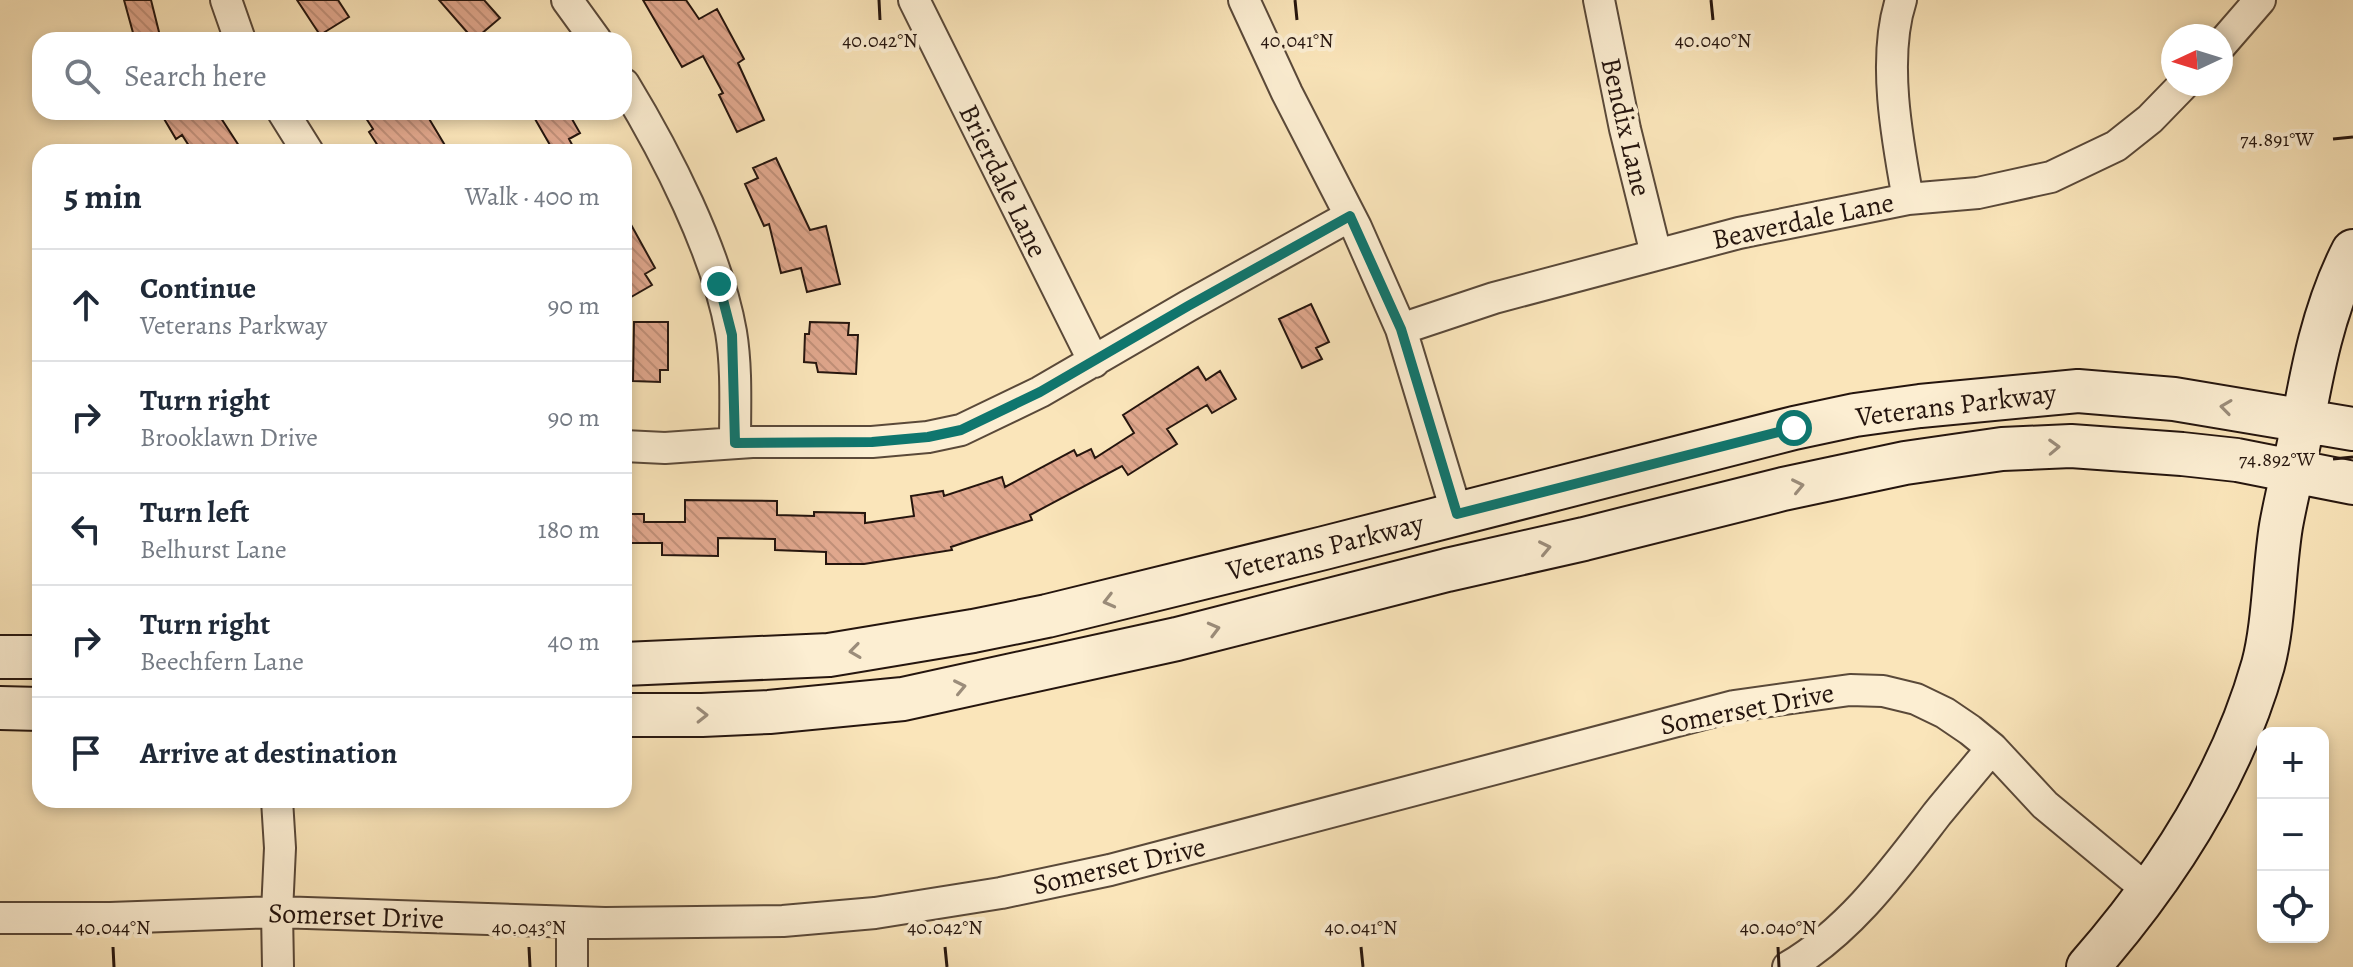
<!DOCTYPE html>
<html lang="en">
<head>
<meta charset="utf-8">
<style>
	:root { --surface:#fff; --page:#f2f2f3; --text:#1f2937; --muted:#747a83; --line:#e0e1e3 }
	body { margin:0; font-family:Alegreya,serif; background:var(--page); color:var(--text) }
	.controls { position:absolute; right:24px; bottom:24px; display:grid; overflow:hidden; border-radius:16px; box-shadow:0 4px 12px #0003 }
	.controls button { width:72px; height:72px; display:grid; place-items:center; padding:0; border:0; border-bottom:2px solid var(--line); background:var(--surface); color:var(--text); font:40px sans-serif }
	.compass { position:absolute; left:2161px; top:24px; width:72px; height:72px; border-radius:50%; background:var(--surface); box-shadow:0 4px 12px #0003; rotate:266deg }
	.stop { position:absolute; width:24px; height:24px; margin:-18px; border:6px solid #0f766e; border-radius:50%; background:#fff }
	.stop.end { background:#0f766e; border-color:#fff; box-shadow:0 2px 8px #0008 }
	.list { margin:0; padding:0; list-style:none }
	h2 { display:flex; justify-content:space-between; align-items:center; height:104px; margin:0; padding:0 32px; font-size:34px }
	h2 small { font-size:26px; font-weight:400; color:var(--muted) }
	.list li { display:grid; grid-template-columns:52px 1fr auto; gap:24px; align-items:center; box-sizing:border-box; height:112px; padding:0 32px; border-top:2px solid var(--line) }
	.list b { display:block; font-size:30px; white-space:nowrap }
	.list p { margin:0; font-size:26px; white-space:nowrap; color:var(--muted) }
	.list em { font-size:26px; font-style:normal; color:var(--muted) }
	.icon { flex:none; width:44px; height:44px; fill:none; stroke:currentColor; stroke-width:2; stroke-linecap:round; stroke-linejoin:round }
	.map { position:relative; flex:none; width:2353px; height:967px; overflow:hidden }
	.search { position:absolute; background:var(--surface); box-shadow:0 4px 12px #0003; left:32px; top:32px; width:600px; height:88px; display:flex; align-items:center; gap:20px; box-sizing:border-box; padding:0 28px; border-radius:24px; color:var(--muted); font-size:30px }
	.panel { position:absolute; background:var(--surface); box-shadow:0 4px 12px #0003; left:32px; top:144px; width:600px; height:664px; border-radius:24px }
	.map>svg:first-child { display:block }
	.building { fill:url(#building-back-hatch); stroke:#25150e; stroke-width:2 }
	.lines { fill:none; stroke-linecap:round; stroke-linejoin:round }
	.street-casing { stroke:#5a4939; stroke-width:34 }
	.secondary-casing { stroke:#25150e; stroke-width:46 }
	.street { stroke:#fceed2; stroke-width:30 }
	.secondary { stroke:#fceed2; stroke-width:42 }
	.oneway { stroke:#9b8c7a }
	.route { stroke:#0f766e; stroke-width:10 }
	.ticks { fill:none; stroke:#25150e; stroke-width:3 }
	.labels { text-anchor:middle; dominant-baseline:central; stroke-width:8; stroke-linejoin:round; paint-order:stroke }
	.street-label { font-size:28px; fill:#25150e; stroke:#fceed2 }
	.ticks-label { font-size:20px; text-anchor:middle; fill:#25150e; stroke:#fceed2; stroke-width:8; stroke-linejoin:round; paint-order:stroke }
</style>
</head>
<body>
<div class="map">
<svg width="2353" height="967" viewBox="0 0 2353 967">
	<defs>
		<pattern id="building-back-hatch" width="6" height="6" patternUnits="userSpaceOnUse" patternTransform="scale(2)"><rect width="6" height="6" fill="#e0a78d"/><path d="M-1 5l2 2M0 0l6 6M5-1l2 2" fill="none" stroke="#c08f78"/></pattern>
	</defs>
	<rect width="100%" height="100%" fill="#fae5ba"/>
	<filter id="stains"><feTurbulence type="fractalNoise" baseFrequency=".0025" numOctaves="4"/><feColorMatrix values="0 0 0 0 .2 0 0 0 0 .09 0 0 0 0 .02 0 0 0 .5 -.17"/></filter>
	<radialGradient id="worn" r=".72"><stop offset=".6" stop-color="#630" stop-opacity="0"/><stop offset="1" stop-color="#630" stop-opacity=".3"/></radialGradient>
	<path class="building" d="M124,0h27l10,40h-26z
		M297,0h41l11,17 -29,18z
		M439,0h45l16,18 -26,22z
		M643,0h43l13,19 18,-10 27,50 -6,4 26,57 -27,12 -18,-37 4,-2 -20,-37 -21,11z
		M160,112h57l26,40h-50l-11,-17 -6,4z
		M362,112h63l24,40h-67l-13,-20 4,-3z
		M531,112h37l12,21 -11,6 7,13h-22z
		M776,158l34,72 16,-4 14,58 -33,8 -6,-24 -20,5 -12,-49 -5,2 -19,-42 13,-6 -5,-10z
		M624,212l31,56 -10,6 7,11 -28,16z
		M1311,304l18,38 -13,6 6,11 -20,9 -23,-49z
		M634,322h34v48h-8v12l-27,-1z
		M810,322l39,1 -1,12h10l-2,39 -38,-2 -2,-9 -12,-1 1,-28h4z
		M1198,367l8,13 14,-9 16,28 -24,14 -5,-8 -40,24 10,15 -49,31 -6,-9 -92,49 2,5 -81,27 1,3 -88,14h-38v-12l-51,-2v-11l-57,-1v18l-56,-1v-12h-38v-29h20v8h41v-22l92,1v14l37,1v-4l51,1v10l49,-7 -3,-20 32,-5 1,5 58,-19 3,10 69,-37 3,6 14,-7 4,9 39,-25 -11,-18z"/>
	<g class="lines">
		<defs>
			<path id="street" d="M226,0l14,40
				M567,0l29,40
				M914,0l180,362
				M1244,0l43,93 69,134 45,102 56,185
				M1599,0l26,129 31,125
				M1901,0c-19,58 -4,139 7,199
				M2221,45l39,-45
				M624,84c42,69 93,168 107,248 6,36 4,74 4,111
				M283,112l25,40
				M1401,329l93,-31 245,-65 169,-34 70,-6 73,-16 65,-31 34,-27 34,-35
				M624,446l41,2 87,-6h120l56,-5 33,-7 79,-38 148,-86 162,-90
				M277,800l3,48 -3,64 1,55
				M0,918h110l167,-6 328,11 178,-2 92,-8 126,-20 109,-23 624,-164 116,-16 33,1 33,8 29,14 25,17 22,18 53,57 105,87
				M572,923v44
				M1788,967c62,-36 106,-97 149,-153 18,-22 37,-44 55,-66"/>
			<path id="secondary" d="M0,657h40
				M624,664l205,-9 144,-24 74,-15 277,-68 470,-120 61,-13 65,-9 158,-15 96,8 179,30
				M0,708l40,1
				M624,715h78l67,-3 134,-13 274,-60 270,-69 137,-31 199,-50 122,-26 97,-14 69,-3 111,8 55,6 116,23
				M2088,967c77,-88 143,-189 175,-302 11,-41 11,-96 18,-139 5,-28 12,-55 18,-83 12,-66 23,-132 54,-192"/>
		</defs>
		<use href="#street" class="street-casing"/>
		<use href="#secondary" class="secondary-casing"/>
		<use href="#street" class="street"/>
		<use href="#secondary" class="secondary"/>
	</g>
	<defs><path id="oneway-chevron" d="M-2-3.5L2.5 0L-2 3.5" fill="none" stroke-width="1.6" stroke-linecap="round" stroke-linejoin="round" transform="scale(2)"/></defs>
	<g class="oneway">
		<use href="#oneway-chevron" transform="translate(2226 407) rotate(-172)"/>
		<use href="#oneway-chevron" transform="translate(2054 447) rotate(-2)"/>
		<use href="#oneway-chevron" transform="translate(1798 486) rotate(-12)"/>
		<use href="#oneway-chevron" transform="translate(1545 548) rotate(-12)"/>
		<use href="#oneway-chevron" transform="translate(1109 601) rotate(166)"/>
		<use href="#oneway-chevron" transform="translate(1214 629) rotate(-15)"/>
		<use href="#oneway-chevron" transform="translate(855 651) rotate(172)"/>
		<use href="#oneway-chevron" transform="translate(960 687) rotate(-12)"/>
		<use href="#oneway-chevron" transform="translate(702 715) rotate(-1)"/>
	</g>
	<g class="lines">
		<path class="route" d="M719,284l13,51 3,108 137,-1 56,-5 33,-7 79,-38 148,-86 162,-90 51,113 56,185 337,-86"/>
	</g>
	<path class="ticks" d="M879,0l1,20M1295,0l2,20M1711,0l2,20M2333,139l20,-2M2333,459l20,-2M113,947l1,20M529,947l1,20M945,947l2,20M1361,947l2,20M1778,947l1,20"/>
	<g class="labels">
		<g class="street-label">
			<text transform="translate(1626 127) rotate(77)">Bendix Lane</text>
			<text transform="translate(1003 181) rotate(64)">Brierdale Lane</text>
			<text transform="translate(1803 221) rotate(-12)">Beaverdale Lane</text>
			<text transform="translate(1956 405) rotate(-7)">Veterans Parkway</text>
			<text transform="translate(1325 547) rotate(-14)">Veterans Parkway</text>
			<text transform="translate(1747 709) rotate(-11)">Somerset Drive</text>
			<text transform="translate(1119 866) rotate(-13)">Somerset Drive</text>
			<text transform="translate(356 916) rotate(2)">Somerset Drive</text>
		</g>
	</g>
	<g class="ticks-label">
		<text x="880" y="47">40.042°N</text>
		<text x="1297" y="47">40.041°N</text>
		<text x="1713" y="47">40.040°N</text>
		<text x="2277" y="146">74.891°W</text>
		<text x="2277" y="466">74.892°W</text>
		<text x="113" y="934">40.044°N</text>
		<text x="529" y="934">40.043°N</text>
		<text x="945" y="934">40.042°N</text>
		<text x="1361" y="934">40.041°N</text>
		<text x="1778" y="934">40.040°N</text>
	</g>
	<rect width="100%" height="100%" filter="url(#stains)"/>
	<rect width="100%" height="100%" fill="url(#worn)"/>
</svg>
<div class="controls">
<button>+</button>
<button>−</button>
<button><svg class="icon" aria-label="locate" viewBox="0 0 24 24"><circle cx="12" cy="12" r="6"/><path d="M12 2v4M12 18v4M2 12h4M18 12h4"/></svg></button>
</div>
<svg class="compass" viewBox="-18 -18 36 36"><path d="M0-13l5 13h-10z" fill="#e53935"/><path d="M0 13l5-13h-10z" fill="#747a83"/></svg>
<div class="stop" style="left:1794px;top:428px"></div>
<div class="stop end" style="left:719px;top:284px"></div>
<div class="search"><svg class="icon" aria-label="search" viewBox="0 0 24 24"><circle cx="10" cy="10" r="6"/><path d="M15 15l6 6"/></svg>Search here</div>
<section class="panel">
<h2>5 min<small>Walk · 400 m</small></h2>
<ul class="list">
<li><svg class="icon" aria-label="ahead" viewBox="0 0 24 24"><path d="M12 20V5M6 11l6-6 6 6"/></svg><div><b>Continue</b><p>Veterans Parkway</p></div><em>90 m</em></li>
<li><svg class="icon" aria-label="right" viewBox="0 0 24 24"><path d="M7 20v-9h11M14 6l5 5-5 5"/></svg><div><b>Turn right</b><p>Brooklawn Drive</p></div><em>90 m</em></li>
<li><svg class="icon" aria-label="left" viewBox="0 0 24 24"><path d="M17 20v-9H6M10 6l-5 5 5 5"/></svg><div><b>Turn left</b><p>Belhurst Lane</p></div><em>180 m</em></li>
<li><svg class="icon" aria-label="right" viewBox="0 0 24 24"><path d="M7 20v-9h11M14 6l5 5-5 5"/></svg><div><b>Turn right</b><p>Beechfern Lane</p></div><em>40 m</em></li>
<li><svg class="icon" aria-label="arrive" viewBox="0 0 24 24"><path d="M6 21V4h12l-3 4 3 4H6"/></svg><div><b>Arrive at destination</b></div></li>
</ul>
</section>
</div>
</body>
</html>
